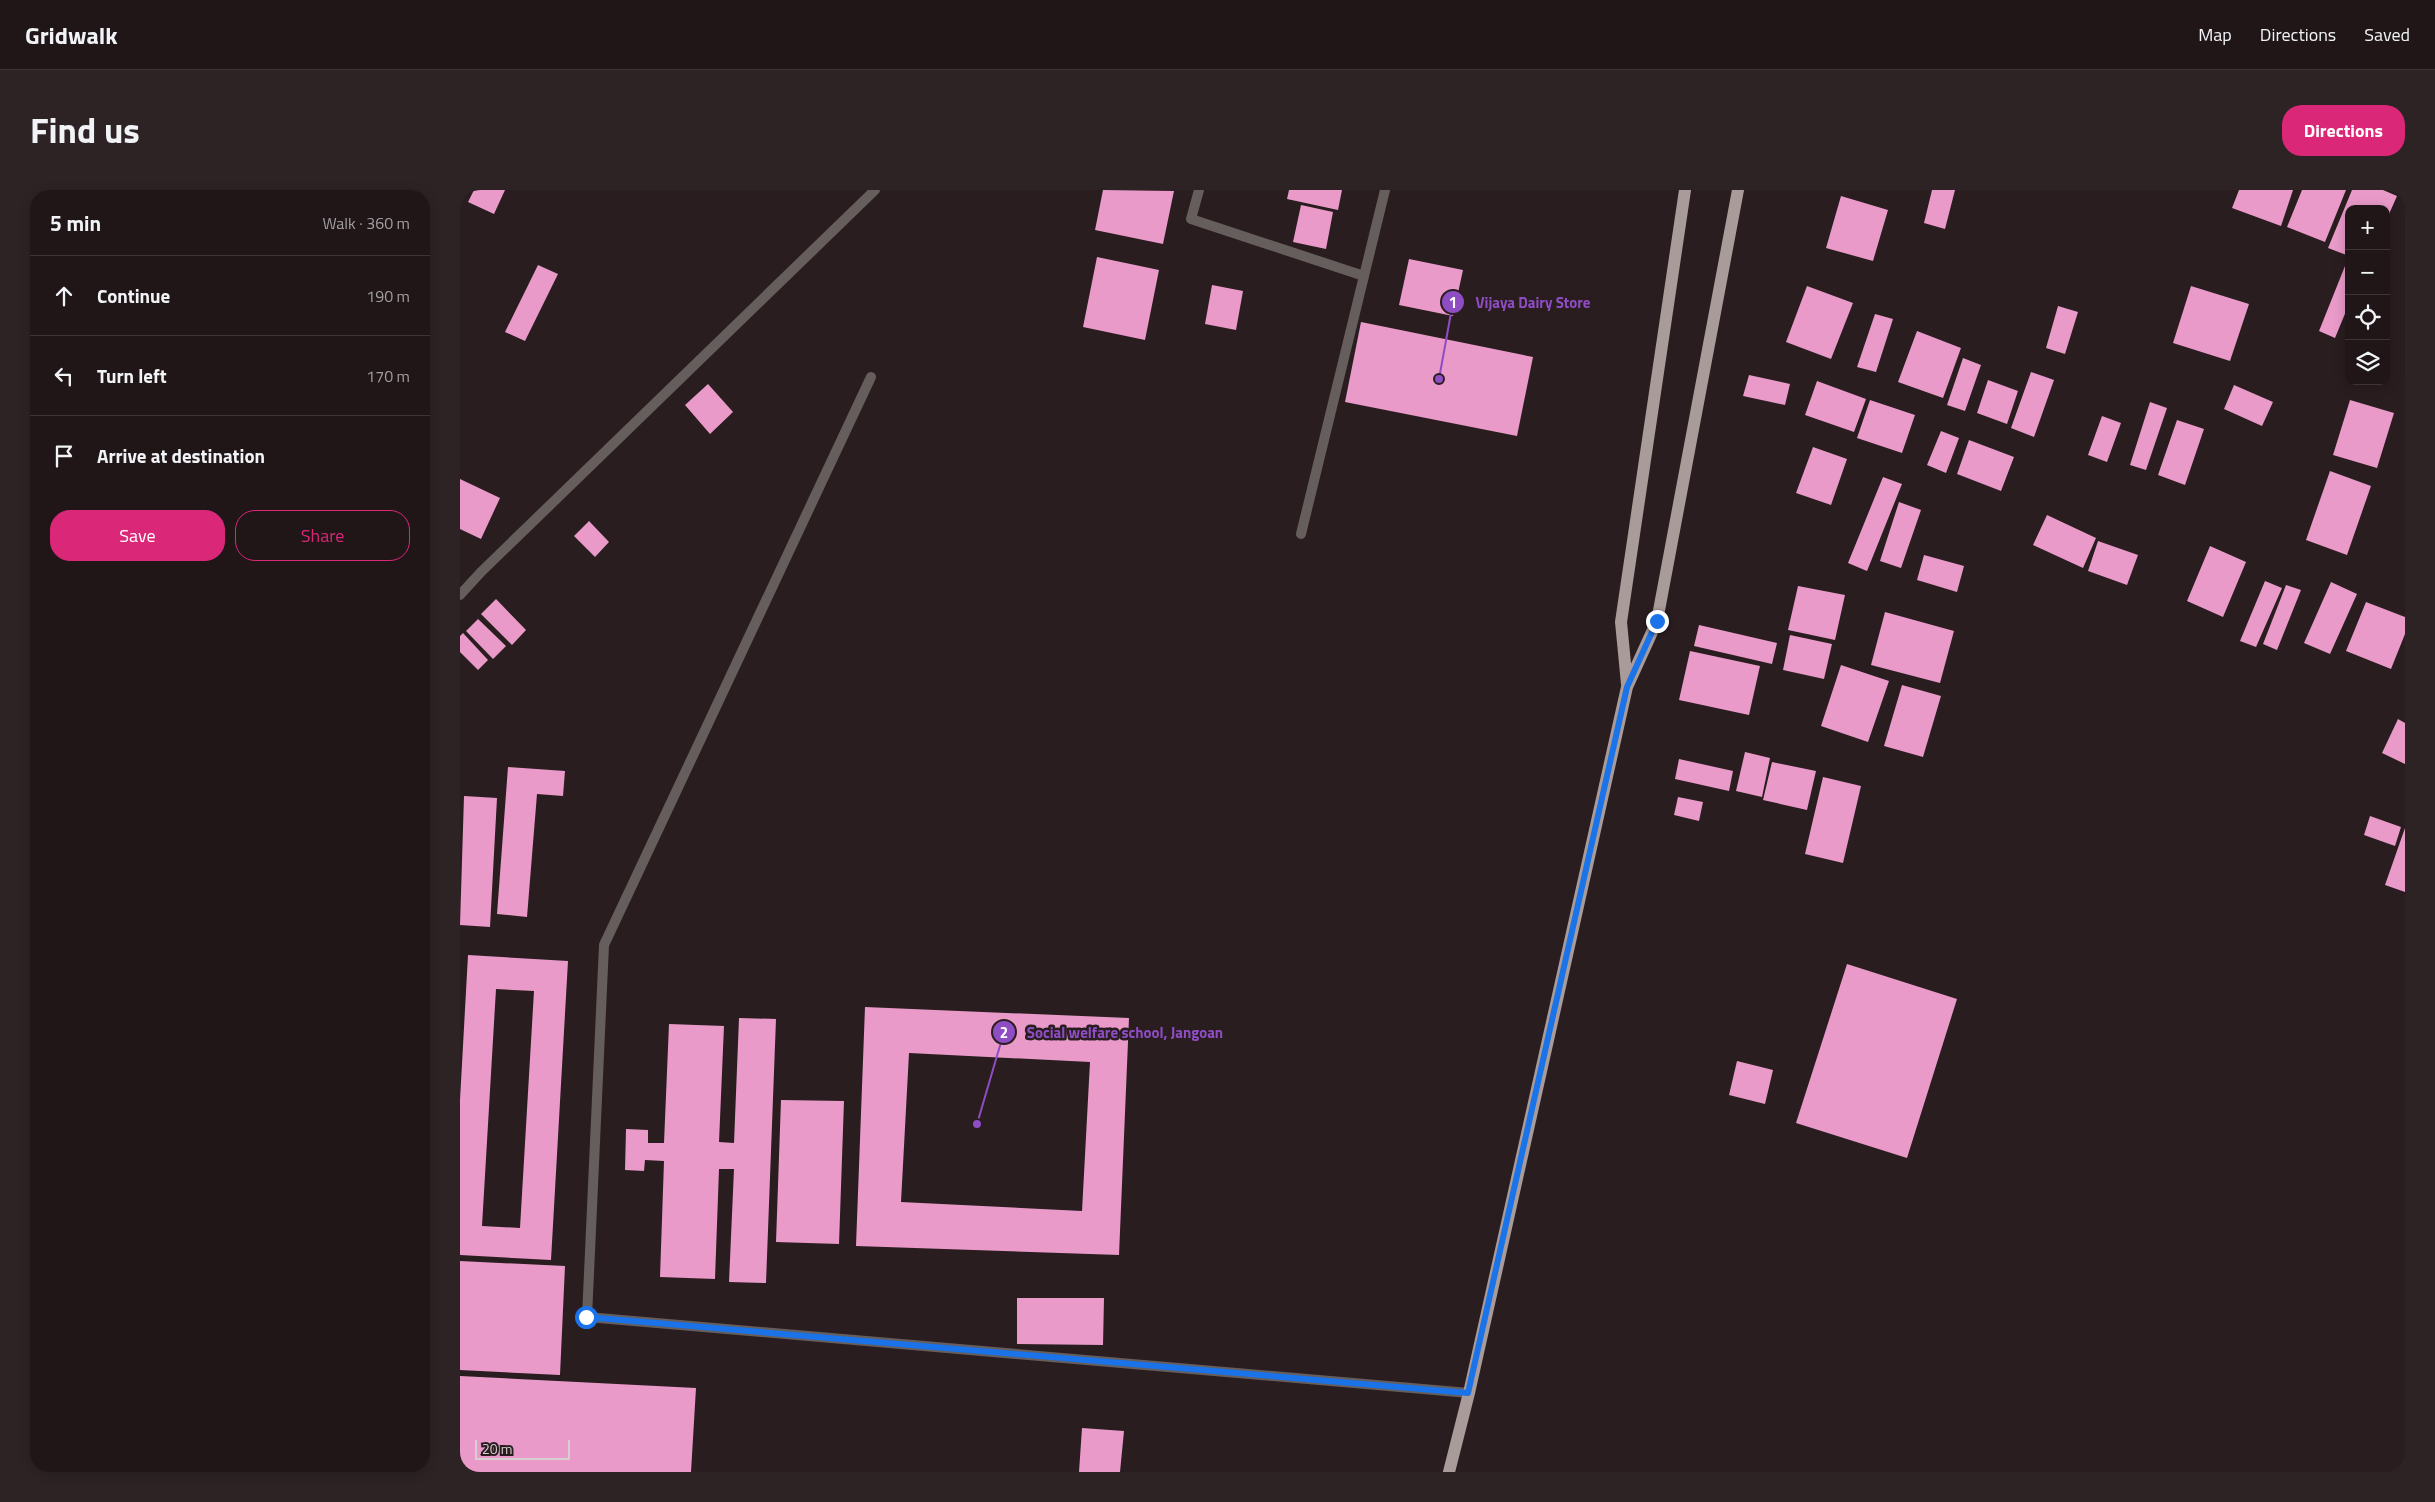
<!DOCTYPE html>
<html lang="en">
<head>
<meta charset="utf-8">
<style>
	:root { --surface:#201618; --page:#2d2325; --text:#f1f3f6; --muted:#a29fa2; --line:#3d3537; --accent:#db2777 }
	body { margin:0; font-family:"Titillium Web",sans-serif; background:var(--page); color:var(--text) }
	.controls { position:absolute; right:15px; top:15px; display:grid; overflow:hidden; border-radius:10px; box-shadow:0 2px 12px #0003 }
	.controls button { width:45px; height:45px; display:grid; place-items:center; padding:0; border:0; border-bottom:1px solid var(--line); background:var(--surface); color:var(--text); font:25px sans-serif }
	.scale { position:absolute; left:15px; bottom:12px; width:95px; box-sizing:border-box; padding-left:5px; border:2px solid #d8cfd1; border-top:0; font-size:14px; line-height:18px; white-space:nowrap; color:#d8cfd1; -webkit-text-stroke:4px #2a1d20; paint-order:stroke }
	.stop { position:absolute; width:15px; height:15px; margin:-11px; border:4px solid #1a73e8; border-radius:50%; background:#fff }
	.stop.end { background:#1a73e8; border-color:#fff; box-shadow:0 1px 5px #0008 }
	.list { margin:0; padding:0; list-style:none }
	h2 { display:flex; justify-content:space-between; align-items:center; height:65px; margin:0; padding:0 20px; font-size:21px }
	h2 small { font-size:16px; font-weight:400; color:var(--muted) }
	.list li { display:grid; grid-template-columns:32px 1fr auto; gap:15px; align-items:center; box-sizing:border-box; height:80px; padding:0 20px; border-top:1px solid var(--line) }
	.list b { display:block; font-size:19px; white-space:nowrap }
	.list em { font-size:16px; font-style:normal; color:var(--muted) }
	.actions { display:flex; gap:10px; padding:15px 20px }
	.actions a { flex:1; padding:11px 0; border:1px solid var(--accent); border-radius:20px; text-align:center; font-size:18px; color:var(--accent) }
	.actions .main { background:var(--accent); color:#fff }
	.icon { flex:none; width:28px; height:28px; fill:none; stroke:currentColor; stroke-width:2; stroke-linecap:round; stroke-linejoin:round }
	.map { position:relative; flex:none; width:1945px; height:1282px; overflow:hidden; border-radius:20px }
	header { display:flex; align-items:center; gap:30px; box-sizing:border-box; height:70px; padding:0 25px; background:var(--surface); border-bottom:1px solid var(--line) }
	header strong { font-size:24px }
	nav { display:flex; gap:28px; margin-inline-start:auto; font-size:18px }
	.intro { display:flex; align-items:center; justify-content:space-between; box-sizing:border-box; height:120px; padding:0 30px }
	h1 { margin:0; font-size:35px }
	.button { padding:12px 22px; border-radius:20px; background:var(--accent); color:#fff; font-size:18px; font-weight:700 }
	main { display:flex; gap:30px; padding:0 30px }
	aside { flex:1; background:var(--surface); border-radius:20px; box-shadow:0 2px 12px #0003 }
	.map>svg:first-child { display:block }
	.building { fill:#e99ac9; fill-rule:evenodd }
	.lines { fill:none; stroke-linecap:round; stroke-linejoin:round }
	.minor { stroke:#655e5d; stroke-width:10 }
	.primary { stroke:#a99b99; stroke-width:12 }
	.route { stroke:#1a73e8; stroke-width:6 }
	.leader { fill:none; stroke:#8e4dc3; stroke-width:2 }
	.callout-dot { fill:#8e4dc3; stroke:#2a1d20; stroke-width:2 }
	.mark-label { font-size:15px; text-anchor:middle; font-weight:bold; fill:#fff }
	.callout-label { font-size:15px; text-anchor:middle; font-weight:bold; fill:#8e4dc3; stroke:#2a1d20; stroke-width:5; stroke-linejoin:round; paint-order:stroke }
</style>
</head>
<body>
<header>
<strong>Gridwalk</strong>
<nav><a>Map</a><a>Directions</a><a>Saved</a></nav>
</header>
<div class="intro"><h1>Find us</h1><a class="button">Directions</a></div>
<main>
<aside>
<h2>5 min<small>Walk · 360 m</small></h2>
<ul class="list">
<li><svg class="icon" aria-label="ahead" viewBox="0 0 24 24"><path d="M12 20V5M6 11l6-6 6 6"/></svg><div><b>Continue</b></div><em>190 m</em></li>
<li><svg class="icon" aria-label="left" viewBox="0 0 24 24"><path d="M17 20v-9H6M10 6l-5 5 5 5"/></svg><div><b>Turn left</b></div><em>170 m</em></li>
<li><svg class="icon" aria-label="arrive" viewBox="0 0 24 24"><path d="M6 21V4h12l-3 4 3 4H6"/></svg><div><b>Arrive at destination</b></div></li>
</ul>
<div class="actions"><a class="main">Save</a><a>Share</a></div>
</aside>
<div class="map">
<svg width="1945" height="1282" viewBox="0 0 1945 1282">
	<rect width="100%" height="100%" fill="#2a1d20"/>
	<path class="building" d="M14,0h31l-11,24 -26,-12z
		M643,0l71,1 -11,53 -68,-14z
		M829,0h53l-4,20 -51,-11z
		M1472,0h23l-10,39 -21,-6z
		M1779,0h54l-12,36 -49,-18z
		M1842,0h44l-21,52 -38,-15z
		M1892,0h31l14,6 -11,25v-12h-37v47l-21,-8z
		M1381,6l47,14 -15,51 -47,-13z
		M841,15l32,7 -7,37 -33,-7z
		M637,67l62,13 -14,70 -62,-13z
		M949,69l54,11 -10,46 -54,-11z
		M1887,71l2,43 -14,34 -16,-7z
		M78,75l20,9 -33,67 -20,-9z
		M752,95l31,6 -7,39 -31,-6z
		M1347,96l46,17 -22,56 -45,-17z
		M1731,96l58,18 -19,57 -57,-18z
		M1598,116l20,6 -13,42 -19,-6z
		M1415,124l18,5 -17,53 -19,-5z
		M901,132l172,35 -16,79 -172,-34z
		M1457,141l44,17 -18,50 -45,-16z
		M1503,168l18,7 -16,46 -18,-6z
		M1571,182l23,8 -20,57 -23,-9z
		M1289,185l41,9 -5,21 -42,-9z
		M1528,190l30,11 -11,33 -30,-11z
		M1357,191l49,18 -12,33 -49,-17z
		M248,194l25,28 -23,22 -25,-29z
		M1774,195l39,17 -11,24 -38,-17z
		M1410,210l45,15 -13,38 -45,-15z
		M1890,210l44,13 -17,55 -44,-13z
		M1690,212l17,6 -21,62 -16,-5z
		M1642,226l19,7 -14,39 -19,-7z
		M1717,230l27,9 -19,56 -27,-10z
		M1481,241l18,7 -13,35 -19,-8z
		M1509,250l45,17 -13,34 -44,-17z
		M1353,257l34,12 -16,46 -35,-12z
		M1870,281l41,15 -24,69 -41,-15z
		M1423,287l19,7 -35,87 -19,-8z
		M0,289l40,19 -19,41 -21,-10z
		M1439,312l22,8 -20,58 -21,-7z
		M1587,325l49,23 -13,30 -50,-23z
		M129,331l20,21 -14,15 -21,-21z
		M1638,351l40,14 -11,30 -39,-14z
		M1750,356l36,16 -23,55 -36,-16z
		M1464,365l40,11 -7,26 -40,-12z
		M1805,391l17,7 -26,59 -16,-6z
		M1871,392l26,12 -27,60 -26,-11z
		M1826,395l15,5 -24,60 -14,-6z
		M1338,396l47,9 -10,45 -47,-10z
		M36,409l30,31 -14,15 -31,-31z
		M1906,412l39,15v17l-14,35 -45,-18z
		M1425,422l69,19 -14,52 -69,-18z
		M18,429l28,27 -13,13 -27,-28z
		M1239,435l78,18 -5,21 -78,-18z
		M3,443l25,27 -10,10 -18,-18v-16z
		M1330,445l42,9 -8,35 -41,-9z
		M1230,461l70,15 -11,49 -70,-15z
		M1381,475l48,16 -21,61 -47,-16z
		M1442,495l39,11 -18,61 -39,-11z
		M1938,529l7,4v41l-23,-11z
		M1285,562l25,6 -8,39 -26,-6z
		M1219,569l54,12 -4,20 -54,-12z
		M1312,572l44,9 -9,39 -44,-10z
		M48,577l57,4 -2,25 -26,-2 -10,123 -30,-3z
		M1363,587l38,9 -18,77 -38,-9z
		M4,606l33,2 -7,129 -30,-2z
		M1218,607l25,5 -4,19 -25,-6z
		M1910,626l31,11 -6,19 -31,-11z
		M1945,638v64l-20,-7z
		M8,765l100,6 -17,299 -91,-5v-155zM36,799l38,2 -14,237 -38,-2z
		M1387,774l110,35 -50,159 -111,-35z
		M405,817l264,11 -10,237 -263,-9zM449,863l181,9 -8,149 -181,-9z
		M279,828l37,1 -10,264 -37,-1 5,-113h-15l-4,110 -55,-2 4,-116 -19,-1 -1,11 -19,-1 1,-41 22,1v13h16l5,-119 55,2 -5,116 15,1z
		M1277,871l36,9 -8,34 -36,-9z
		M321,910l63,1 -5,143 -63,-2z
		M0,1071l105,5 -5,109 -100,-5z
		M557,1108h87l-1,47 -86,-1z
		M0,1186l236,12 -5,84h-231z
		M622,1238l42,3 -4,41h-41z"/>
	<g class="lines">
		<path class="minor" d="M739,0l-8,29 173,57
			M411,187l-267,568 -17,372 882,76
			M841,344l84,-344
			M0,405l21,-23 394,-382"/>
		<path class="primary" d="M1167,494l-6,-62 64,-432
			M989,1282l20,-79 158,-706 30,-66 81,-431"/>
	</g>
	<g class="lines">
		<path class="route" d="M126,1127l882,76 159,-706 30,-66"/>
	</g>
	<path class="leader" d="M979 189L993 112M517 934L544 842"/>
	<g class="callout-dot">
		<circle cx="979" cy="189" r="5"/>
		<circle cx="517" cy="934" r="5"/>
		<circle cx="993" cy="112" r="12"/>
		<circle cx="544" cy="842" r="12"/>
	</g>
	<g class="mark-label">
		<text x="993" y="118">1</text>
		<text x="544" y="848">2</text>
	</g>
	<g class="callout-label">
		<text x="1073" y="118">Vijaya Dairy Store</text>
		<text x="665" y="848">Social welfare school, Jangoan</text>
	</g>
</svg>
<div class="controls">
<button>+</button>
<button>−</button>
<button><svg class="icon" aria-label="locate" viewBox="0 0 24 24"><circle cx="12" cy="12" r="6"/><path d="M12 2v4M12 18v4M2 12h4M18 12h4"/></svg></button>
<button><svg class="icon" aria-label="layers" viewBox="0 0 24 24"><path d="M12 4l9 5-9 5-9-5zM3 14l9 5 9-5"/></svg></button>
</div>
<div class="scale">20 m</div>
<div class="stop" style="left:126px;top:1127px"></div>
<div class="stop end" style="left:1197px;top:431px"></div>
</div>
</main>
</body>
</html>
